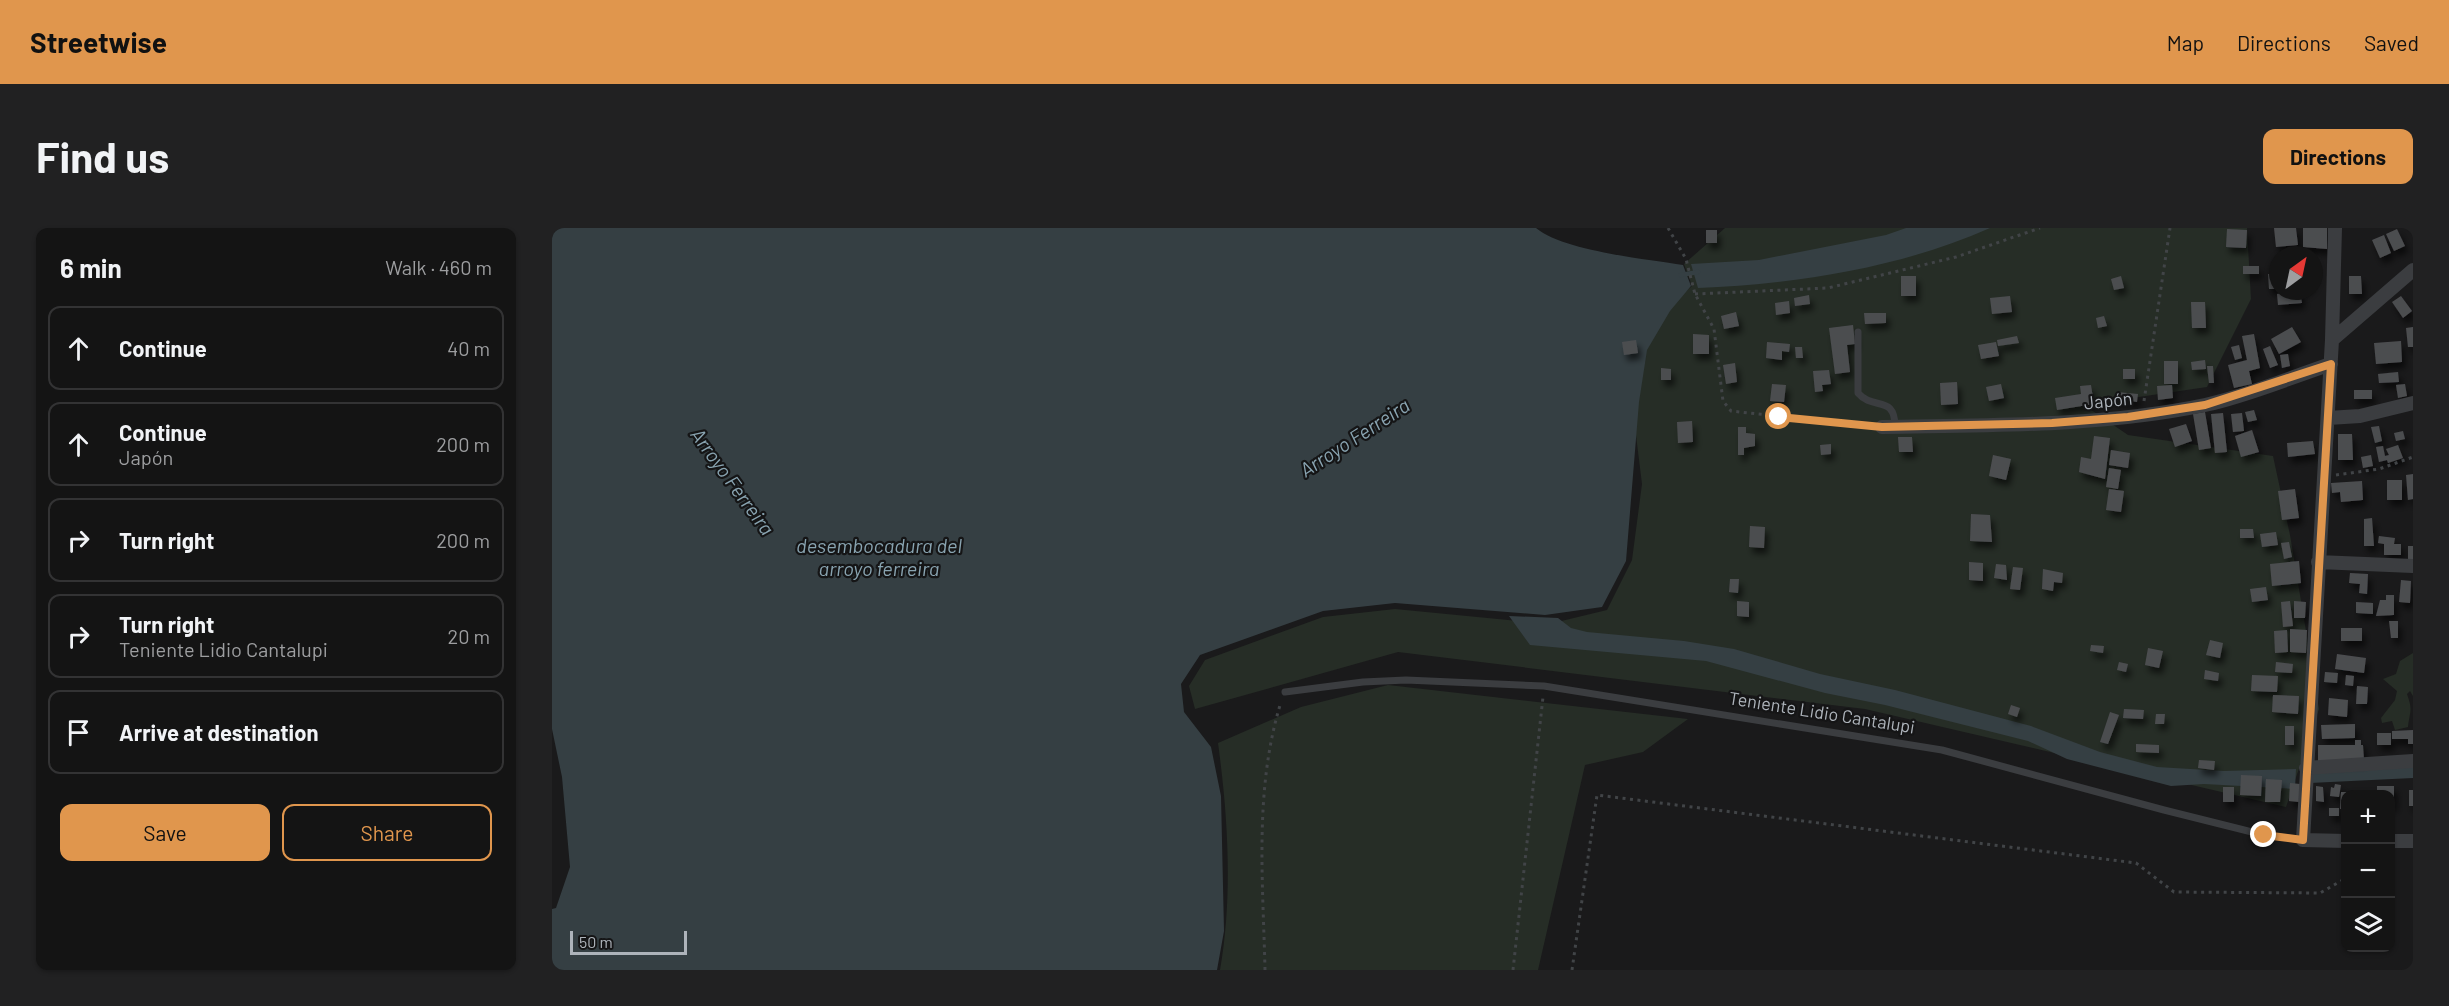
<!DOCTYPE html>
<html lang="en">
<head>
<meta charset="utf-8">
<style>
	:root { --surface:#141414; --page:#212122; --text:#f1f3f6; --muted:#9d9ea0; --line:#333334; --accent:#e0964d }
	body { margin:0; font-family:Barlow,sans-serif; background:var(--page); color:var(--text) }
	.controls { position:absolute; right:18px; bottom:18px; display:grid; overflow:hidden; border-radius:12px; box-shadow:0 2px 4px #0004 }
	.controls button { width:54px; height:54px; display:grid; place-items:center; padding:0; border:0; border-bottom:2px solid var(--line); background:var(--surface); color:var(--text); font:30px sans-serif }
	.compass { position:absolute; left:1717px; top:18px; width:54px; height:54px; border-radius:50%; background:var(--surface); box-shadow:0 2px 4px #0004; rotate:33deg }
	.scale { position:absolute; left:18px; bottom:15px; width:117px; box-sizing:border-box; padding-left:6px; border:3px solid #adb3ba; border-top:0; font-size:16px; line-height:21px; white-space:nowrap; color:#adb3ba; -webkit-text-stroke:4px #151516; paint-order:stroke }
	.stop { position:absolute; width:18px; height:18px; margin:-14px; border:4px solid #e0964d; border-radius:50%; background:#fff }
	.stop.end { background:#e0964d; border-color:#fff; box-shadow:0 2px 6px #0008 }
	.list { margin:0; padding:0; list-style:none }
	h2 { display:flex; justify-content:space-between; align-items:center; height:78px; margin:0; padding:0 24px; font-size:26px }
	h2 small { font-size:20px; font-weight:400; color:var(--muted) }
	.list li { display:grid; grid-template-columns:39px 1fr auto; gap:18px; align-items:center; box-sizing:border-box; height:84px; margin:0 12px 12px; padding:0 12px; border:2px solid var(--line); border-radius:12px }
	.list b { display:block; font-size:22px; white-space:nowrap }
	.list p { margin:0; font-size:20px; white-space:nowrap; color:var(--muted) }
	.list em { font-size:20px; font-style:normal; color:var(--muted) }
	.actions { display:flex; gap:12px; padding:18px 24px }
	.actions a { flex:1; padding:14px 0; border:2px solid var(--accent); border-radius:12px; text-align:center; font-size:21px; color:var(--accent) }
	.actions .main { background:var(--accent); color:#111 }
	.icon { flex:none; width:33px; height:33px; fill:none; stroke:currentColor; stroke-width:2; stroke-linecap:round; stroke-linejoin:round }
	.map { position:relative; flex:none; width:1861px; height:742px; overflow:hidden; border-radius:12px }
	header { display:flex; align-items:center; gap:36px; box-sizing:border-box; height:84px; padding:0 30px; background:var(--accent); color:#111 }
	header strong { font-size:28px }
	nav { display:flex; gap:33px; margin-inline-start:auto; font-size:21px }
	.intro { display:flex; align-items:center; justify-content:space-between; box-sizing:border-box; height:144px; padding:0 36px }
	h1 { margin:0; font-size:42px }
	.button { padding:15px 27px; border-radius:12px; background:var(--accent); color:#111; font-size:21px; font-weight:700 }
	main { display:flex; gap:36px; padding:0 36px }
	aside { flex:1; background:var(--surface); border-radius:12px; box-shadow:0 2px 4px #0004 }
	.map>svg:first-child { display:block }
	.green { fill:#262d26 }
	.water { fill:#353f43 }
	.lines { fill:none; stroke-linecap:round; stroke-linejoin:round }
	.stream { stroke:#353f43; stroke-width:4.5 }
	.building { fill:#4c4d50; filter:url(#shadow) }
	.path { stroke:#414447; stroke-width:3; stroke-dasharray:3 4.5; stroke-linecap:butt }
	.service { stroke:#3b3d40; stroke-width:7 }
	.minor { stroke:#3b3d40; stroke-width:14 }
	.route { stroke:#e0964d; stroke-width:8 }
	.labels { text-anchor:middle; dominant-baseline:central; stroke-width:4.5; stroke-linejoin:round; paint-order:stroke }
	.street-label { font-size:18px; fill:#adb3ba; stroke:#151516 }
	.water-label { font-size:20px; font-style:italic; fill:#89a4b1; stroke:#151516 }
</style>
</head>
<body>
<header>
<strong>Streetwise</strong>
<nav><a>Map</a><a>Directions</a><a>Saved</a></nav>
</header>
<div class="intro"><h1>Find us</h1><a class="button">Directions</a></div>
<main>
<aside>
<h2>6 min<small>Walk · 460 m</small></h2>
<ul class="list">
<li><svg class="icon" aria-label="ahead" viewBox="0 0 24 24"><path d="M12 20V5M6 11l6-6 6 6"/></svg><div><b>Continue</b></div><em>40 m</em></li>
<li><svg class="icon" aria-label="ahead" viewBox="0 0 24 24"><path d="M12 20V5M6 11l6-6 6 6"/></svg><div><b>Continue</b><p>Japón</p></div><em>200 m</em></li>
<li><svg class="icon" aria-label="right" viewBox="0 0 24 24"><path d="M7 20v-9h11M14 6l5 5-5 5"/></svg><div><b>Turn right</b></div><em>200 m</em></li>
<li><svg class="icon" aria-label="right" viewBox="0 0 24 24"><path d="M7 20v-9h11M14 6l5 5-5 5"/></svg><div><b>Turn right</b><p>Teniente Lidio Cantalupi</p></div><em>20 m</em></li>
<li><svg class="icon" aria-label="arrive" viewBox="0 0 24 24"><path d="M6 21V4h12l-3 4 3 4H6"/></svg><div><b>Arrive at destination</b></div></li>
</ul>
<div class="actions"><a class="main">Save</a><a>Share</a></div>
</aside>
<div class="map">
<svg width="1861" height="742" viewBox="0 0 1861 742">
	<defs>
		<filter id="shadow"><feDropShadow dx="3.5" dy="6" stdDeviation="3" flood-color="#0009"/></filter>
	</defs>
	<rect width="100%" height="100%" fill="#1a1a1b"/>
	<path class="green" d="M1173,0h522l4,71 -44,88 -123,18 44,30 145,21 17,79 29,174 -33,98 -421,-98 -467,-57 -203,57 -6,-23 16,-26 118,-43 72,-8 154,15 58,-14 25,-50 10,-76 -10,-81 5,-51 28,-43 27,-23 -8,-22z
		M1861,425v43l-3,-5 -3,3c6,17 3,16 1,33l-13,3 -3,-9 -10,2 -1,-5 14,-18 2,-9 -14,-12 13,-5 4,-13z
		M836,457l300,34 -45,33 -58,13 -47,205h-318c13,-73 8,-154 -2,-227l83,-36z"/>
	<path class="water" d="M0,0h984c28,23 110,31 147,37l8,21 -21,25 -23,39 -8,52 -13,159 -24,46 -57,8 -150,-12 -72,8 -123,44 -19,29 3,28 27,35 10,49 3,135 -7,39h-665v-61l4,-1 14,-41 -8,-90 -10,-48z
		M1354,0h84c-90,40 -194,56 -292,60l-7,-24 68,-4 127,-25z
		M957,388l49,2 13,10 16,4 97,9 50,8 86,25 75,16 136,36 69,26 57,15 67,4 72,-2 -1,20 -91,-5 -33,2 -104,-27 -39,-18 -143,-36 -60,-12 -119,-32 -176,-16z
		M1861,536v14l-103,5 2,-10z"/>
	<g class="lines">
		<path class="stream" d="M1129,47l17,-3"/>
	</g>
	<path class="building" d="M1722,0h22l2,17 -22,2z
		M1751,0h24v21l-24,-2z
		M1675,1l20,1 -1,18 -20,-1z
		M1845,1l8,17 -11,5 -8,-17z
		M1154,2h11v13h-11z
		M1832,7l7,18 -11,5 -8,-18z
		M1750,21v6h-16v-3z
		M1691,38h16v8h-16z
		M1716,46h10v15h-9z
		M1349,48h15v20h-15z
		M1569,48l3,12 -10,2 -3,-11z
		M1797,48h12l1,18h-13z
		M1748,63l2,12 -24,2 -1,-11z
		M1257,67l1,9 -15,2 -1,-8z
		M1458,68l2,16 -20,2 -2,-16z
		M1849,68l11,15 -9,7 -11,-16z
		M1237,73l1,12 -14,2 -1,-12z
		M1639,74h14l1,26h-14z
		M1184,84l3,14 -15,3 -3,-13z
		M1312,85h22v10l-21,1z
		M1552,88l3,10 -9,2 -2,-10z
		M1301,97l2,19 -8,1 3,27 -15,2 -6,-46z
		M1740,99l9,15 -22,12 -8,-15z
		M1861,99v20h-5l-2,-19z
		M1141,106l16,1v19h-16z
		M1702,106l6,34 -11,3 3,13 -18,4 -6,-23 19,-5 -5,-24z
		M1465,108l2,7 -21,3 -1,-6z
		M1084,112l2,13 -14,2 -2,-13z
		M1849,113l1,21 -26,2 -2,-21z
		M1215,114l23,2 -1,8 -7,-1v9l-16,-2z
		M1444,114l3,14 -18,3 -3,-14z
		M1687,117l3,13 -7,2 -4,-13z
		M1718,118l8,19 -8,3 -7,-19z
		M1243,119h7l1,11h-7z
		M1736,126l2,12 -8,2 -2,-13z
		M1653,132l1,9 -14,1 -1,-8z
		M1612,133h14v23h-14z
		M1183,135l2,19 -11,2 -3,-19z
		M1655,138h6l1,17h-5z
		M1109,140l10,1v11h-10z
		M1571,141h12v10h-12z
		M1277,142l2,14 -9,1 1,6 -8,1 -2,-21z
		M1846,144l1,10 -20,1 -1,-9z
		M1405,154l1,22 -17,1 -1,-22z
		M1220,156l14,1 -2,17 -14,-1z
		M1449,156l3,14 -15,3 -3,-14z
		M1853,156l2,12 -9,2 -2,-13z
		M1539,157l3,19 -37,6 -2,-12 26,-4 -1,-8z
		M1620,157l1,13 -15,2 -1,-14z
		M1802,162h18v9h-18z
		M1565,164l21,2 -1,8 -21,-3z
		M1702,182l3,10 -9,2 -3,-10z
		M1653,184l6,36 -12,2 -6,-36z
		M1671,185l4,39 -12,1 -4,-39z
		M1690,185l2,18 -11,1 -2,-18z
		M1140,193l1,21 -15,1 -1,-21z
		M1634,196l6,17 -17,6 -6,-18z
		M1827,198l3,15 -7,2 -4,-16z
		M1186,199h8v6l9,1v12l-11,2v7h-6z
		M1700,202l7,22 -18,5 -6,-21z
		M1851,203l2,8 -9,2 -2,-8z
		M1786,206h14l1,26h-15z
		M1542,208l16,2 -5,41 -26,-7 2,-15 10,2z
		M1346,209h14l1,15h-14z
		M1761,213l2,13 -27,3 -1,-14z
		M1279,216v10l-10,1 -1,-10z
		M1846,217l5,13 -15,5 -1,-3 -8,2 -3,-15 7,-1 2,10 4,-1 -3,-6z
		M1559,222l19,3 -2,15 -19,-3z
		M1441,227l18,4 -5,21 -17,-4z
		M1819,227l2,11 -10,2 -2,-11z
		M1557,240l12,2 -3,19 -12,-2z
		M1861,246v25l-5,1 -2,-25z
		M1835,252h15v20h-15z
		M1810,253l1,19 -22,2 -1,-10 -8,1 -1,-10z
		M1557,261l15,2 -3,21 -15,-2z
		M1743,261l4,29 -17,2 -4,-29z
		M1419,286l19,1 2,27 -22,-1z
		M1820,290l2,28h-10v-27z
		M1198,298l15,1 -1,21 -15,-1z
		M1688,301h13l1,9h-14z
		M1724,304l2,13 -16,2 -2,-13z
		M1827,308l16,2 -1,6h7v11h-17v-11l-6,-1z
		M1737,314l3,15 -8,2 -3,-16z
		M1856,318h5v15l-5,-1z
		M1747,333l2,22 -29,3 -2,-22z
		M1417,334l14,1v18l-14,-1z
		M1444,336l10,1 1,15 -13,-2z
		M1461,339l10,1 -3,22 -10,-1z
		M1491,341l20,4 -1,10 -8,-1 -1,9 -11,-2z
		M1798,345l18,1 -1,20 -8,-1 1,-9 -11,-1z
		M1178,351h9l-1,14 -9,-1z
		M1849,352l10,1 -1,22 -11,-1z
		M1714,359l2,13 -16,2 -2,-13z
		M1834,367h8v20l-18,1 4,-16h6z
		M1185,373l12,1v15l-12,-1z
		M1738,373l3,25 -10,1 -2,-25z
		M1742,373l12,1 -1,16h-11z
		M1804,374l17,1v11l-17,-1z
		M1837,393h9v17h-7z
		M1789,400h21v13h-21z
		M1738,401l17,1 -1,23 -16,-1z
		M1735,402l1,22 -13,1 -1,-22z
		M1658,412l13,3 -3,15 -14,-3z
		M1539,417l13,1 -1,7 -13,-2z
		M1596,420l15,3 -4,17 -14,-3z
		M1785,426l29,4 -2,15 -29,-4z
		M1567,434l9,2 -2,8 -9,-2z
		M1724,434l17,2 -1,9 -17,-1z
		M1653,442l14,3 -1,8 -14,-2z
		M1773,444l13,1 -1,10 -13,-1z
		M1700,447l26,1 -1,16 -26,-1z
		M1794,447l8,1 -1,10 -8,-1z
		M1805,458l11,1 -1,17h-11z
		M1721,467l26,1 -1,18 -26,-2z
		M1777,470l19,2 -1,17 -19,-2z
		M1459,477l9,3 -3,9 -9,-3z
		M1572,481l20,1 -1,9 -20,-1z
		M1558,484l9,3 -11,29 -8,-2z
		M1604,486h9l-1,10h-9z
		M1803,496v14l-33,1 -1,-14z
		M1733,498h9v19h-9z
		M1861,502v14h-5v-5h-16v-8z
		M1825,505h14v12h-14z
		M1803,512h6v5h2l1,15 -46,2v-17h37z
		M1584,516l23,1v8l-23,-1z
		M1647,532l16,1 -1,9 -16,-2z
		M1689,547l21,1 -1,20 -21,-1z
		M1714,551l16,1 -2,22h-15z
		M1738,555l10,1 -1,18 -10,-1z
		M1783,556l6,1 -2,12 -9,-1 1,-9 3,1z
		M1764,558l7,1 1,15 -8,-1z
		M1825,558h17v20h-4v-12h-19l6,-2z
		M1671,559h11v15h-11z
		M1857,562h4v16h-4z
		M1789,564h8l-3,2v15h-6z
		M1777,580h10v8h-10z"/>
	<g class="lines">
		<path class="path" d="M1116,0l18,31 9,35 19,35 9,72 8,10 137,15
			M1143,66l133,-6 128,-31 84,-29
			M1592,173l26,-173
			M1784,247l43,-6 34,-12
			M713,742c-2,-90 -11,-181 16,-268
			M961,742l30,-273
			M1020,742l25,-175 539,68 38,29 146,1 26,-15"/>
		<path class="service" d="M1306,104v61c15,18 37,1 37,34
			M733,464l78,-10 43,-2 138,6 398,64 222,60 100,25 39,5"/>
		<path class="minor" d="M1783,0l-3,112 -29,500 43,1
			M1780,112l81,-70
			M1776,190l32,-2 53,-13
			M1330,199c107,-2 217,0 323,-22 42,-9 84,-27 126,-41
			M1766,334l95,4
			M1754,540l107,-7
			M1838,613h23"/>
	</g>
	<g class="lines">
		<path class="route" d="M1227,189l103,10 170,-4 76,-6 77,-12 126,-41 -28,476 -39,-5"/>
	</g>
	<g class="labels">
		<g class="street-label">
			<text transform="translate(1556 172) rotate(-6)">Japón</text>
			<text transform="translate(1270 484) rotate(9)">Teniente Lidio Cantalupi</text>
		</g>
		<g class="water-label">
			<text transform="translate(802 209) rotate(-33)">Arroyo Ferreira</text>
			<text transform="translate(181 253) rotate(54)">Arroyo Ferreira</text>
			<text x="327" y="317">desembocadura del<tspan x="327" dy="23">arroyo ferreira</tspan></text>
		</g>
	</g>
</svg>
<div class="controls">
<button>+</button>
<button>−</button>
<button><svg class="icon" aria-label="layers" viewBox="0 0 24 24"><path d="M12 4l9 5-9 5-9-5zM3 14l9 5 9-5"/></svg></button>
</div>
<svg class="compass" viewBox="-18 -18 36 36"><path d="M0-13l5 13h-10z" fill="#e53935"/><path d="M0 13l5-13h-10z" fill="#9d9ea0"/></svg>
<div class="scale">50 m</div>
<div class="stop" style="left:1227px;top:189px"></div>
<div class="stop end" style="left:1712px;top:607px"></div>
</div>
</main>
</body>
</html>
